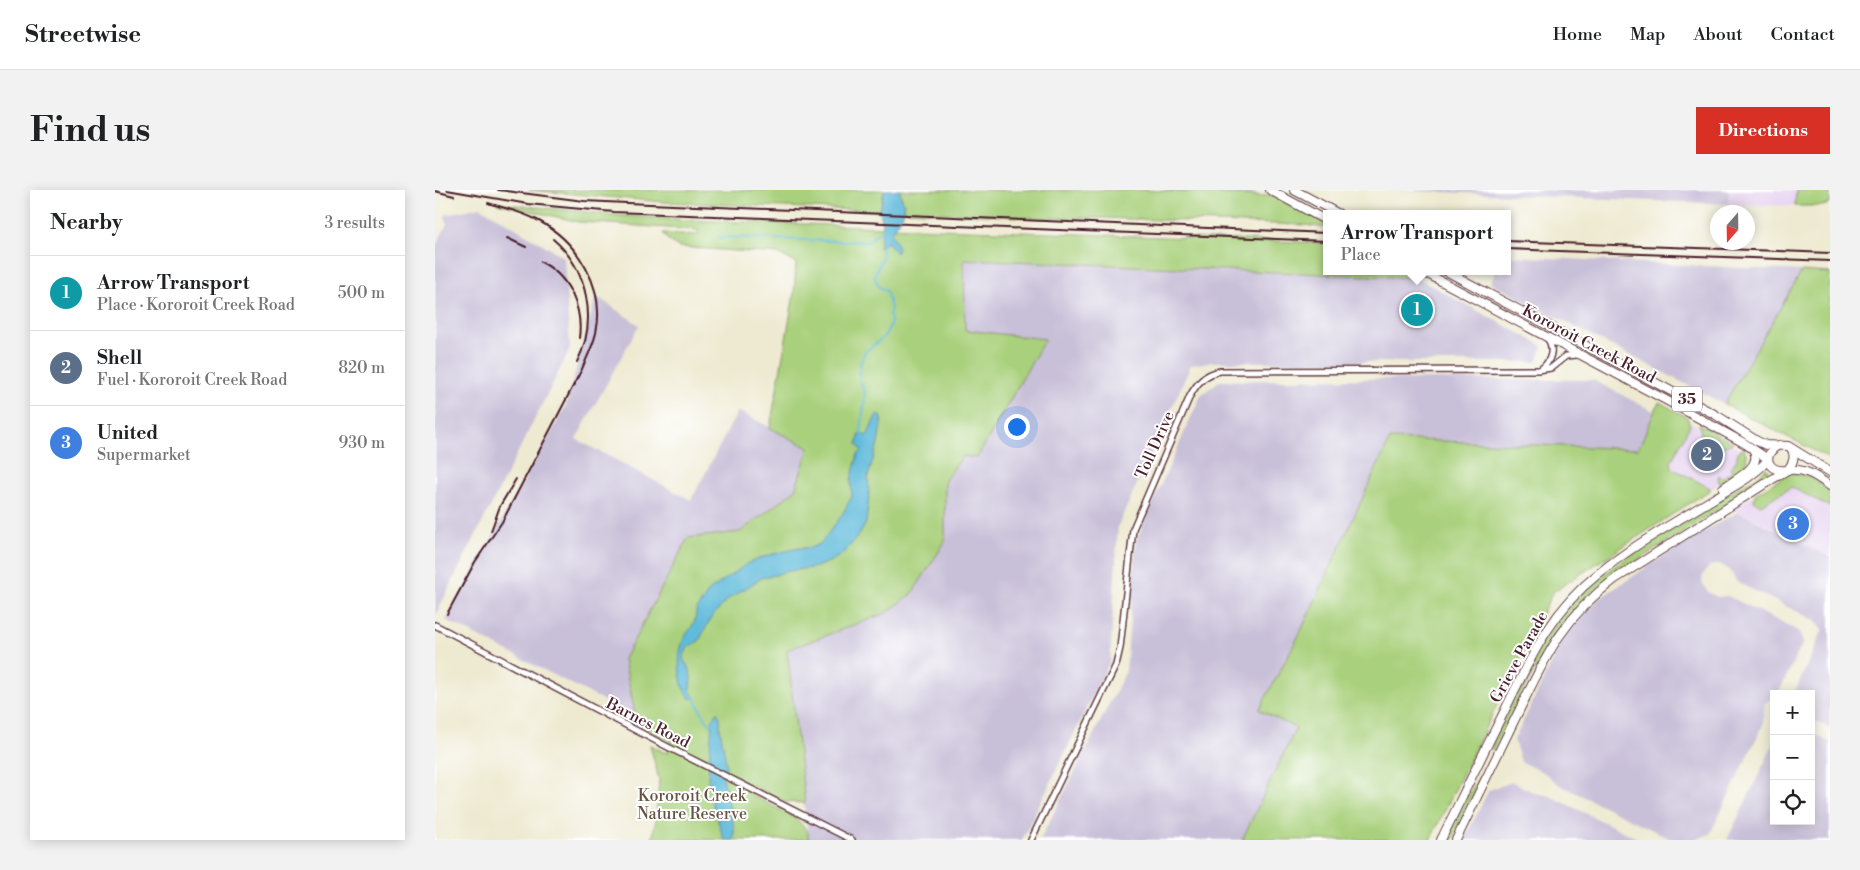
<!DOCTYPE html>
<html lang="en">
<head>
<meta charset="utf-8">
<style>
	:root { --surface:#fff; --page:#f2f2f2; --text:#202124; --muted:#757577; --line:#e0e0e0; --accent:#d93025 }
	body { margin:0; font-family:"Libre Bodoni",serif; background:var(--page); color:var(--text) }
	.controls { position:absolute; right:15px; bottom:15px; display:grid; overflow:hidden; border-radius:0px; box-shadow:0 2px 12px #0003 }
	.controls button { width:45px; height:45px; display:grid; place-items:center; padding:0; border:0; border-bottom:1px solid var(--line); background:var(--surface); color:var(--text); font:25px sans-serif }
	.compass { position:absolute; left:1275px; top:15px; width:45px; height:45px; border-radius:50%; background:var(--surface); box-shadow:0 2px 12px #0003; rotate:200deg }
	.you { position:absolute; left:581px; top:236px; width:18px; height:18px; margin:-12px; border:4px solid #fff; border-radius:50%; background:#1a73e8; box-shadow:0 0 0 8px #1a73e833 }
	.badge { display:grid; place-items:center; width:32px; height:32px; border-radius:50%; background:var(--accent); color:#fff; font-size:16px; font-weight:700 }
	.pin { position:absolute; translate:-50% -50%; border:2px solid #fff; box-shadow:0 1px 5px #0006 }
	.popup { position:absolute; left:888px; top:20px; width:188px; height:65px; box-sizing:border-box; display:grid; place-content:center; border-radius:0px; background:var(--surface); filter:drop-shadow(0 1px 4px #0005); font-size:16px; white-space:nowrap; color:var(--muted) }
	.popup b { font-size:19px; color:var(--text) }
	.popup::after { content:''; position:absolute; left:50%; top:100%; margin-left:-10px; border:10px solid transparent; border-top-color:var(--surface) }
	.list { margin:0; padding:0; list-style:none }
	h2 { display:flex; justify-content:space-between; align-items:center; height:65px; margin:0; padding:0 20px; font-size:21px }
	h2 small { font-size:16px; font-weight:400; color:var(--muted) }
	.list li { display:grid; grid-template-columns:32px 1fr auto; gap:15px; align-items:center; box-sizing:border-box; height:75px; padding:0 20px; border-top:1px solid var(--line) }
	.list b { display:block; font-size:19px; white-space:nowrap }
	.list p { margin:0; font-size:16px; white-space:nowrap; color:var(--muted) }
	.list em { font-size:16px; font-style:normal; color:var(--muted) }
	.icon { flex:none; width:28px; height:28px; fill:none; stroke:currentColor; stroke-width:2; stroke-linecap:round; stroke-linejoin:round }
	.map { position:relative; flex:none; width:1395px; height:650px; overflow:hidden; border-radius:0px }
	header { display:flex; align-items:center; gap:30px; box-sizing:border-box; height:70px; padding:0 25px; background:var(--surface); border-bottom:1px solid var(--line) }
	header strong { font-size:24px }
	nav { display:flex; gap:28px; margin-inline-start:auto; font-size:18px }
	.intro { display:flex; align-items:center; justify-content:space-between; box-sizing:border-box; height:120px; padding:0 30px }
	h1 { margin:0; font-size:35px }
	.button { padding:12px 22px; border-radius:0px; background:var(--accent); color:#fff; font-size:18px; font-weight:700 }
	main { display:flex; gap:30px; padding:0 30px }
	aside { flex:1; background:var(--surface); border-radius:0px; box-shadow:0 2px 12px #0003 }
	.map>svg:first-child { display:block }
	.built { fill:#e6d2f0 }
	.industrial { fill:#c8bfd8 }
	.green { fill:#a9d07b; stroke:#7a7853 }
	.water { fill:#5cb9da; stroke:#536c82 }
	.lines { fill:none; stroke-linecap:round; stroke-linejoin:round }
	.stream { stroke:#5cb9da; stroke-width:2 }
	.minor-casing { stroke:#633d44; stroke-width:8 }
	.primary-casing { stroke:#633d44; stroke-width:10 }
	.minor { stroke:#fff; stroke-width:5 }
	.primary { stroke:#fff; stroke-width:8 }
	.rail { stroke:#4a1f2b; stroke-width:2 }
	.labels { text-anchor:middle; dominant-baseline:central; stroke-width:4; stroke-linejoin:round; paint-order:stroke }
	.shield { fill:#fff; stroke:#80626b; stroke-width:1 }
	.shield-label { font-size:15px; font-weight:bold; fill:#4a1f2b }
	.street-label { font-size:16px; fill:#4a1f2b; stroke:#fff }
	.park-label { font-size:16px; fill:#665443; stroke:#fff }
</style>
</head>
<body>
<header>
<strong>Streetwise</strong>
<nav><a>Home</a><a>Map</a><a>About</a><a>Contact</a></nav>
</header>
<div class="intro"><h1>Find us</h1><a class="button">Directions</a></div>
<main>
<aside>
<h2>Nearby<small>3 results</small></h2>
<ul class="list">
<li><span class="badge" style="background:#0f9aa8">1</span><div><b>Arrow Transport</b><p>Place · Kororoit Creek Road</p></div><em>500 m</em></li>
<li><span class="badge" style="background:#5c6f8a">2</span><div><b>Shell</b><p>Fuel · Kororoit Creek Road</p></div><em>820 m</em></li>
<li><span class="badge" style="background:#3f7fe0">3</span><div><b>United</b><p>Supermarket</p></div><em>930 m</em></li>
</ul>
</aside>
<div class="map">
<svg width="1395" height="650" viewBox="0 0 1395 650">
	<rect width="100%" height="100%" fill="#fff"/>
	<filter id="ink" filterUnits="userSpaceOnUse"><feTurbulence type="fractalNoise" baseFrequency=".02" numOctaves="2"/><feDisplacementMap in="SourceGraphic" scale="10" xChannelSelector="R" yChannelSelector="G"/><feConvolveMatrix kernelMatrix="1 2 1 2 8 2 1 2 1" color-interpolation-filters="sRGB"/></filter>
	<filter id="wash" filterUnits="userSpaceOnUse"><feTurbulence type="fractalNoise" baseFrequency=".0096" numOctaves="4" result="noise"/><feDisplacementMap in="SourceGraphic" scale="20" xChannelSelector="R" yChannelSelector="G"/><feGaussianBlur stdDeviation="1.12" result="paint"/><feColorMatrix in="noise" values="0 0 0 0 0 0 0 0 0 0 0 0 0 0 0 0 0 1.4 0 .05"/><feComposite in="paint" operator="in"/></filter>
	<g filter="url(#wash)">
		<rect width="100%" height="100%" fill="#eeead1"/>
		<path class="built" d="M1294,0h67l-1,16 -67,-2z
			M1251,230l55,30 4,14 -35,26 -40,-20 -2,-8z
			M1374,286l21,14v67l-98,-48 37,-23z"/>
		<path class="industrial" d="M712,0h102l11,6z
			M957,0h337l-1,14z
			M45,17l84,50 6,92 -135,267v-368l12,-24 -2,-9z
			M1075,66l292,15 -78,133 -234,-121 6,-12 5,3 2,-3h4v-9z
			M529,69l453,19 126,68 -6,16h-328l-18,3 -73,161 -8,135 -88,179h-214l-21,-190 99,-37 59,-71v-62l18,-24 82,-117 -81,-9z
			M161,106l43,29 -63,114 115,61 47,-89 71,36 -14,43 -55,42 -52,6 -64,121 12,58 -190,-97 120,-214z
			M933,189l225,1 62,32 -17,37 -248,-10 -91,196 -40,75 38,18 -55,112h-202l86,-169 10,-130 65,-146 18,-14z
			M1303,322l92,45v172l-19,-10v-25h-17l29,-65 -9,-9 -77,-38 -7,-12 -10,-6 -10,2 -7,8 -1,9 7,10 9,4 9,-1 7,3 64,32 5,11 -25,52h-4v2l-9,7 -2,22 -53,109 -17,6h-20l-115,-56 -13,-11 -24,-11 -7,-22 51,-104 34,-37 66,-44z
			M1376,543l19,9v98h-103l47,-97v78h37z
			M1077,592l23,11 15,3 91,44h-177l25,-50z"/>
		<path class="green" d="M94,0h355l-4,21 -217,-9z
			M465,0h247l113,6 13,-1 54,29v4l-23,-3 -203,-7h-61l-135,-7z
			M1361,0h34v14l-8,2h-27z
			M61,13l129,13 66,4 636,23v28h90l6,3 -6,4 -453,-19 1,71 80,9 -68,119 -14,-2 -18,24v62l-34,53 -25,18 -99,37 18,153 -19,-1 -35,-17v10l45,23 12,14v8h-156l4,-21 3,-39 -9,-35 18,9v-11h2v-2l-33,-17 -13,-65 64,-121 52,-6 55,-42 14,-42 -39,-20 24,-134 2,-31 -17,-9 -101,-7 -11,-8 -4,-6 35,2v-5l-119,-8z
			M1367,81l28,2v186l-106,-55z
			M1224,212l28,15 3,8 -19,37 1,6 38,20v2l-157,102 -123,248h-188l54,-112 -37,-18 40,-75 91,-196 248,10z
			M1264,234l34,19 -13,5 -18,-9z
			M1309,258c10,20 -11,26 -24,36l-2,-5 1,-4 3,3 10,-7 -2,-4c6,-3 8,-10 7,-15z
			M1331,278l5,7 -3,3 -158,100 -17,13 -17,16 -23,32 -33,57 -27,55 -1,-1 1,-10 47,-95 37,-48 31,-26 23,-16 106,-67 21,-11z
			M1355,283l19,3 21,14v17l-39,-20 -30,18 -7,-4 1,-7z
			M1053,578l-35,72h-5c7,-14 28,-67 40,-72z"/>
		<path class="water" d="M449,0h16c-1,6 3,10 4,16 1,9 -8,20 -13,27l5,9 2,7 -2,4 -8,-11 -9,6 4,-22 -3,-15z
			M442,224l4,2 1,2 -4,26 -10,32 1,20 -3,27 -6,11 -17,20 -14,8 -13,5 -33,5 -7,3 -13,2 -36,23 -16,18 -12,23 -11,6 -4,9 -1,3 7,11 1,8 -1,13 5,6 -5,2c-2,-4 -7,-9 -8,-14 -4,-18 -5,-38 6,-53 4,-5 9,-14 8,-22l14,-20 38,-27 21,-8 30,-7h11l10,-4 22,-29 10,-19 -1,-16 7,-26 4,-3 -5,-7 3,-11 6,3 2,-2z
			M282,522l3,6v10l6,34v9l-3,6 11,50v13h-10l-12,-37 -4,-25 4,-56z"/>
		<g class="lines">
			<path class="stream" d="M284,47l148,5 17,-14
				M426,244l4,-42 -5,-12v-15l5,-13 18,-14 6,-10 2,-7 -2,-7 2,-5 -4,-16 -2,-3 -6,-3 -5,-11 8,-18v-12
				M258,506c7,9 9,23 19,28"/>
		</g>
	</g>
	<g filter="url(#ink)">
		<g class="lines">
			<defs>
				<path id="minor" d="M1106,179c10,-7 14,-21 6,-31
					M0,435l229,120 188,95
					M596,650l85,-175 4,-17 13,-119 57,-133c7,-13 15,-22 30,-25l318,-1 13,-2 15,-12 11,-1"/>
				<path id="primary" d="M835,0l57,31
					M859,0l45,24
					M987,81l242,128 80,44 24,16
					M1011,81l270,144 41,26 9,4 22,1 42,26
					M1344,255c-18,9 -12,28 8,25 6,-6 9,-14 4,-22
					M1353,280c17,-2 28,6 42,16
					M1288,298c12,-9 41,-21 30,-39
					M1006,650c21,-43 42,-87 64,-130 25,-51 46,-99 93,-136 35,-29 76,-51 115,-75 21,-13 38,-20 55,-39
					M1021,650c19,-39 38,-78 57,-117 30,-60 46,-103 102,-144l172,-109"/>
			</defs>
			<use href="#minor" class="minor-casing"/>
			<use href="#primary" class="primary-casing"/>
			<use href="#minor" class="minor"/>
			<use href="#primary" class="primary"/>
			<path class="rail" d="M12,0l81,14 86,8 713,29
				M63,0l86,11 43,2 700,30
				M0,1l19,5
				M72,48l19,9
				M118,49c35,30 45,82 24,123
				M1072,51l323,12
				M1072,59l323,12
				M106,72c28,14 42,46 38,76
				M56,341l9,-25 16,-27
				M12,424l28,-52 27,-40 80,-153c5,-12 11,-23 14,-36 10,-45 -18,-91 -57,-112 -16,-9 -34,-13 -51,-18"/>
		</g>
	</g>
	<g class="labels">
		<rect class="shield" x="1237" y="196.5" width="30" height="25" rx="4"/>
		<g class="shield-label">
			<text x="1252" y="209">35</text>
		</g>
		<g class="street-label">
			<text transform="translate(1154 154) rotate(28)">Kororoit Creek Road</text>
			<text transform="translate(720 255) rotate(-66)">Toll Drive</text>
			<text transform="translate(1084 467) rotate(-61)">Grieve Parade</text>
			<text transform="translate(213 533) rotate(27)">Barnes Road</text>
		</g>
		<g class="park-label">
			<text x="257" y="606">Kororoit Creek<tspan x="257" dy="18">Nature Reserve</tspan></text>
		</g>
	</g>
</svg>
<div class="controls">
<button>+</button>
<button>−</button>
<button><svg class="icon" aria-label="locate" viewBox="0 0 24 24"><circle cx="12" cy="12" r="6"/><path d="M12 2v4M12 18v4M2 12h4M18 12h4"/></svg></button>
</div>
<svg class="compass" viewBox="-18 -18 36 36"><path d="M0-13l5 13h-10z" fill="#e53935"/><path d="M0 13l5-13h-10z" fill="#757577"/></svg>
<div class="you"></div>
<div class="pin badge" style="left:982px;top:120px;background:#0f9aa8">1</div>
<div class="popup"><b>Arrow Transport</b>Place</div>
<div class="pin badge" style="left:1272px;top:265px;background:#5c6f8a">2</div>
<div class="pin badge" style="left:1358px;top:334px;background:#3f7fe0">3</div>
</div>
</main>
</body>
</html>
